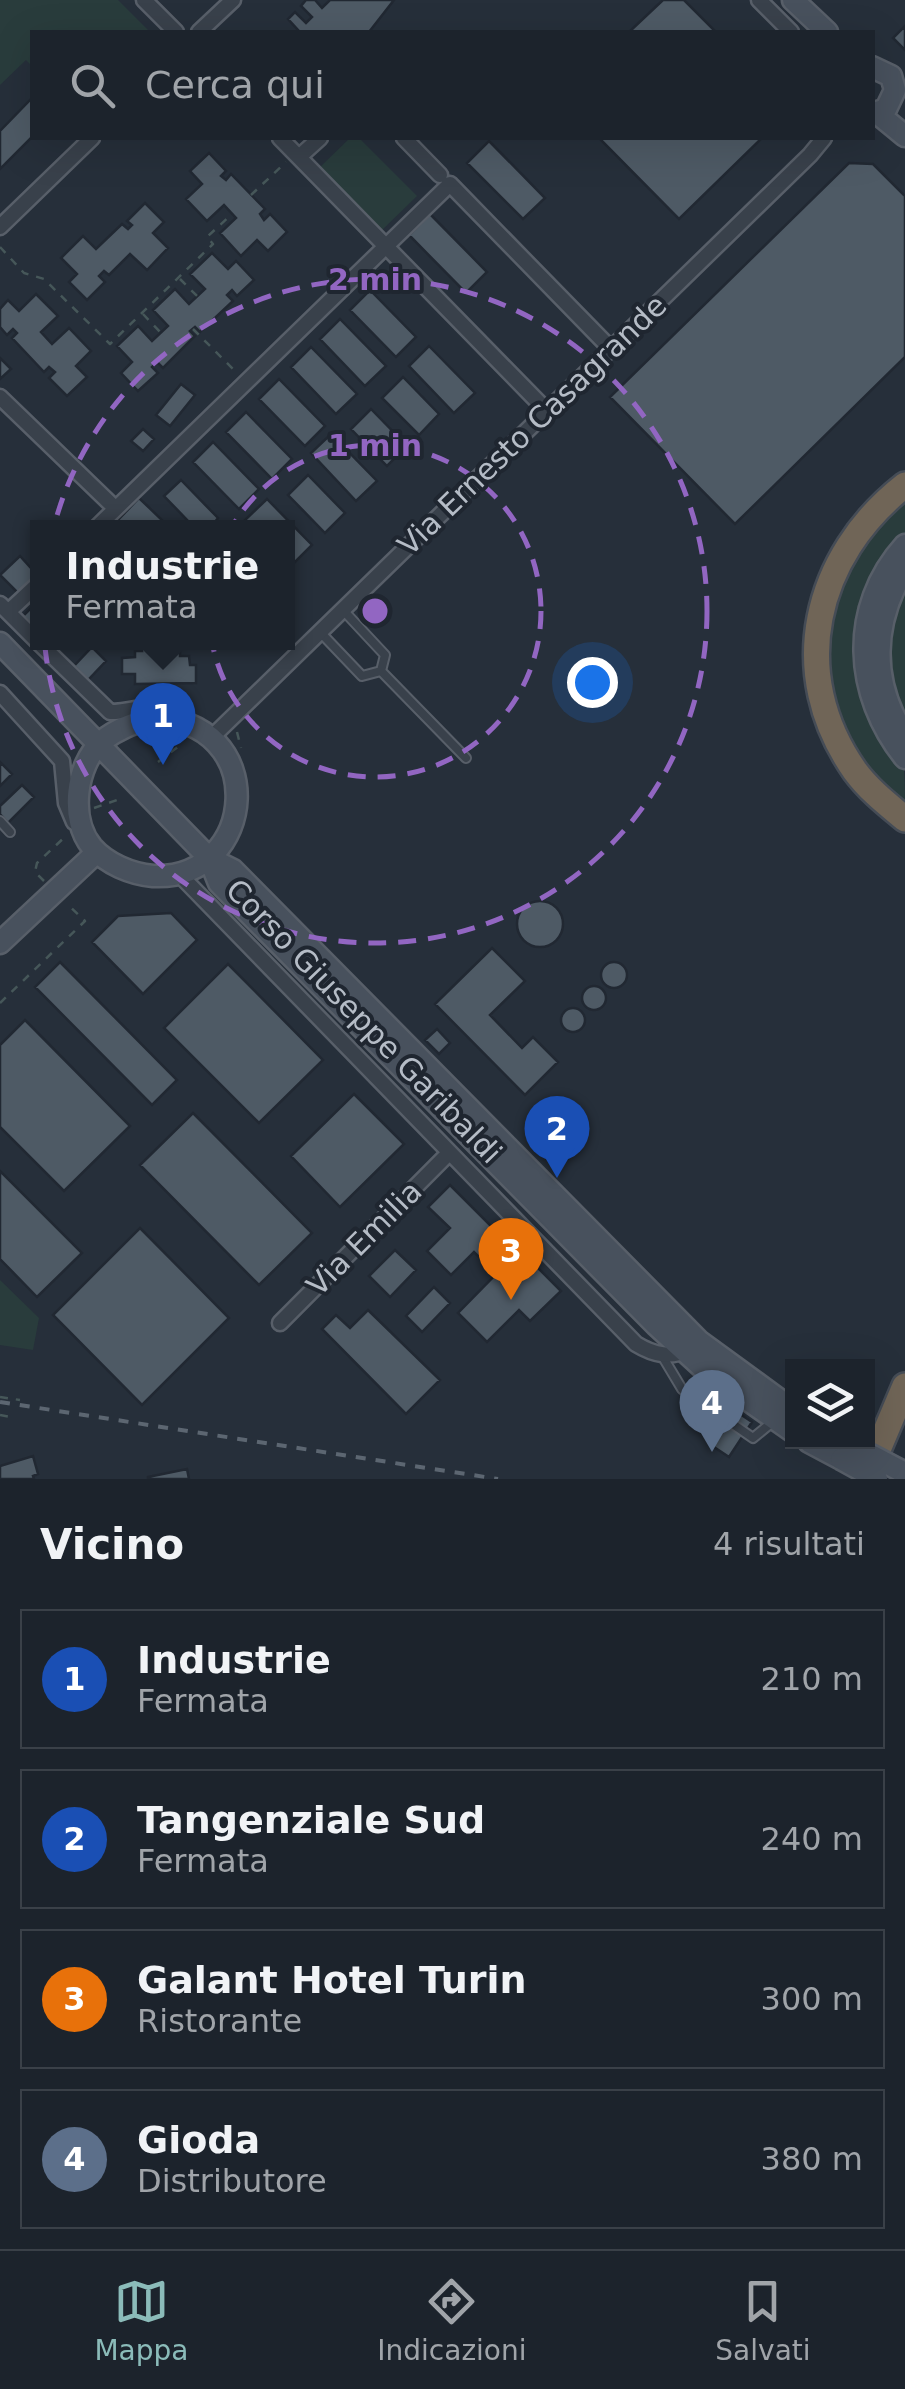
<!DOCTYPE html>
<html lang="it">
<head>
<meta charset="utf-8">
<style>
	:root { --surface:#1c232c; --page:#252b34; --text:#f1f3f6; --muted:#a0a4a9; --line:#3a4048; --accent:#8bbbb9 }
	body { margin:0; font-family:"DejaVu Sans",sans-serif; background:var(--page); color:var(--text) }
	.controls { position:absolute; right:30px; bottom:30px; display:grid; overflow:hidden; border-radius:0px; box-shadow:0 10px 40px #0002 }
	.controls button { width:90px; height:90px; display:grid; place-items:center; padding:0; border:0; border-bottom:2px solid var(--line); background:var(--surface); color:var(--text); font:50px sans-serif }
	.you { position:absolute; left:592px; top:682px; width:35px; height:35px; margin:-25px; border:8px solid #fff; border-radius:50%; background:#1a73e8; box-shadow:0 0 0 15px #1a73e833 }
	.badge { display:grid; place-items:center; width:65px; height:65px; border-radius:50%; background:var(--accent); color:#fff; font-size:32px; font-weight:700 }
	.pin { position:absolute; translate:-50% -82px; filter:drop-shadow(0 2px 5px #0008) }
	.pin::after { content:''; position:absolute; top:52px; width:35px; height:30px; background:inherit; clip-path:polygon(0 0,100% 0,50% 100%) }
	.popup { position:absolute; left:30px; top:520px; width:265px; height:130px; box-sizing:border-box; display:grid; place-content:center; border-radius:0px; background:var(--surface); filter:drop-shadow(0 2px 8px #0005); font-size:32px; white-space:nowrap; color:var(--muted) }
	.popup b { font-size:38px; color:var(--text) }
	.popup::after { content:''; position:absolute; left:50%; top:100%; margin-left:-20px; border:20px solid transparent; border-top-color:var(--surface) }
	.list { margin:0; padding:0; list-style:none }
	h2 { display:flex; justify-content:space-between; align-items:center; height:130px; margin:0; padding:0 40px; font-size:42px }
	h2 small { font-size:32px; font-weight:400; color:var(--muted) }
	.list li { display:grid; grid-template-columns:65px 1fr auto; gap:30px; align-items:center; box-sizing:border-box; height:140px; margin:0 20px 20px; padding:0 20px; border:2px solid var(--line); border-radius:0px }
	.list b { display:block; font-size:38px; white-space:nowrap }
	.list p { margin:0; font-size:32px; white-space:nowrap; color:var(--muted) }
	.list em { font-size:32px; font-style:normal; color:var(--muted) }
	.icon { flex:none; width:55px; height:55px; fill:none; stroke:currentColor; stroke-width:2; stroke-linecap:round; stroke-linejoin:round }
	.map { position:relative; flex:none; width:905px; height:1479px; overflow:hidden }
	.search { position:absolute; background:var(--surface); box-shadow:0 10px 40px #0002; left:30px; right:30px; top:30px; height:110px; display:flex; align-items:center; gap:25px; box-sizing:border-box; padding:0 35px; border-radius:0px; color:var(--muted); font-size:38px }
	.sheet { height:770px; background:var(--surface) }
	nav { display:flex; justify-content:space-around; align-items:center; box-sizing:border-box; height:140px; border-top:2px solid var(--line); background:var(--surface); font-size:28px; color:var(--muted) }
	nav a { display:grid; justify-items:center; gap:5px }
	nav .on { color:var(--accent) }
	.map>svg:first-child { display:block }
	.green { fill:#293c3c }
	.building { fill:#4e5a65; stroke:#212832; stroke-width:2.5 }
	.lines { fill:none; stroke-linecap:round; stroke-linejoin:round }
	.lane-casing { stroke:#585f69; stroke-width:12 }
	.street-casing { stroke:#585f69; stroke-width:19 }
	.secondary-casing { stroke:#585f69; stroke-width:25 }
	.highway-casing { stroke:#454c56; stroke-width:30 }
	.path { stroke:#465759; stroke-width:2.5; stroke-dasharray:8 8; stroke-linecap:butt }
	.lane { stroke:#39414b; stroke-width:8 }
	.street { stroke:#39414b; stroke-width:14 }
	.secondary { stroke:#48515d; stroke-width:20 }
	.highway { stroke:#706557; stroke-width:25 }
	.rail { stroke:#5c6671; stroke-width:4; stroke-dasharray:10 10; stroke-linecap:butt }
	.secondary-bridge-casing { stroke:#585f69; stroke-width:25; stroke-linecap:butt }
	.secondary-bridge { stroke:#48515d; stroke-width:20 }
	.ring { fill:none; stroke:#9266c2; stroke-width:5; stroke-dasharray:18 12 }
	.labels { text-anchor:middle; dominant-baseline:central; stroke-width:8; stroke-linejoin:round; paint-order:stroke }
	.street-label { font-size:30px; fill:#b5bcc6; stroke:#1f2630 }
	.centre { fill:#9266c2; stroke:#1f2630; stroke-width:5 }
	.ring-label { font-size:30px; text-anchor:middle; font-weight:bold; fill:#9266c2; stroke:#1f2630; stroke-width:8; stroke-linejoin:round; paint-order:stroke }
</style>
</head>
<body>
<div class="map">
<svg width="905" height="1479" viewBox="0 0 905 1479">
	<rect width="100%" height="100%" fill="#262f3a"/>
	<path class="green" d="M0,0h118l32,32h-118v34l-6,-6 -26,25z
		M350,138h9l58,58 -37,36 -62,-63z
		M905,495v39c-14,16 -21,33 -29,53 -23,56 -30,82 -3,140 8,17 23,28 31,44 1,9 1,27 1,38l-48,-51 -32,-80 8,-87 51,-78z
		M905,585v135c-25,-54 -19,-81 0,-135z
		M0,1280l39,38 -6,32 -33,-5z"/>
	<path class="building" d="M306,0h9l7,8 8,-8h64l-25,32h-73l2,-2 -10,-11 7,-7 11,11 6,-6 -11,-11z
		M663,0h21l32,32h-87z
		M905,26v24l-12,-12z
		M32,98v39l-32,32v-38z
		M599,138h163l-83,81z
		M489,141l56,57 -22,21 -56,-56z
		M209,153l17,18 -5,5 5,4 5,-6 34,35 -5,5 4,6 6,-6 17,18 -19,19 -11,-11 -16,16 -21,-23 16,-15 -12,-13 -17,16 -21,-22 16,-15 -12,-13z
		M849,163l24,1 32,32v161l-170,167 -125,-127z
		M145,203l19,19 -11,11 15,15 -21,22 -17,-16 -21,21 -5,-4 -5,5 6,6 -18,18 -18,-18 8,-8 -16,-16 22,-22 13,13 26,-25 6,5 4,-4 -5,-4z
		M430,214l57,58 -21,21 -57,-58z
		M212,253l16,16 8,-8 18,19 -17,16 -5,-6 -5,5 6,6 -33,31 -5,-5 -5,4 5,5 -32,32 -6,-6 -5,5 6,6 -20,18 -17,-18 11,-11 -15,-16 21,-20 14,15 16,-15 -15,-16 22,-21 14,15 16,-15 -15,-15z
		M370,290l46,47 -20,20 -46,-47z
		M36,294l22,22 -17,16 11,12 17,-16 22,23 -15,15 11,11 -20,19 -18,-18 6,-6 -6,-5 -5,5 -32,-34 5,-5 -4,-4 -6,6 -7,-8v-18l8,-9 11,11z
		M340,319l46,47 -21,20 -45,-47z
		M429,346l46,47 -21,20 -45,-47z
		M311,347l46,47 -21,20 -45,-47z
		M0,358l11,11 -11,10z
		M403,377l36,37 -20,21 -37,-37z
		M279,379l46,47 -20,20 -46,-47z
		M181,384l14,11 -25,31 -14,-11z
		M371,409l36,37 -20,20 -36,-37z
		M246,412l46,47 -20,20 -46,-47z
		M143,429l11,10 -11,12 -12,-10z
		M331,434l46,47 -21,20 -45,-48z
		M213,442l46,47 -20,20 -46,-47z
		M308,475l37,38 -20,20 -37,-38z
		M181,480l37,38 -3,4 5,6h-32l3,-4 -27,-28z
		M139,498l24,23 -6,7h-34l-6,-7z
		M267,499l45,46 -21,21 -3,-3v-35h-35l-8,-8z
		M20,556l18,20 -18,19 -20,-20z
		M35,604l3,3v24l-15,-15z
		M148,642l26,2v7h6v5h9l1,9h6v18l-61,1v-10h-13v-16l13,-1v-6h7l-1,-6z
		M92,647l14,14 -18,19 -14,-14z
		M0,762l12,12 -12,12z
		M22,785l12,12 -26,26 -8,-9v-8z
		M517 924a23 23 0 1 1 46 0a23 23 0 1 1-46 0Z
		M171,913l26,27 -54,54 -51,-52 26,-26z
		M492,948l33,33 -35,34 32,33 11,-11 25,25 -33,33 -90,-91z
		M60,962l117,118 -25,25 -117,-118z
		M601 975a13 13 0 1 1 26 0a13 13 0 1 1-26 0Z
		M228,964l95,96 -64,63 -95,-95z
		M582 998a12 12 0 1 1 24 0a12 12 0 1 1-24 0Z
		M561 1020a12 12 0 1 1 24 0a12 12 0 1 1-24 0Z
		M25,1020l105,106 -66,65 -64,-64v-82z
		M437,1029l13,14 -11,11 -14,-14z
		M354,1094l50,50 -64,63 -49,-51z
		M193,1113l119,120 -53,52 -119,-120z
		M0,1171l82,82 -45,44 -37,-38z
		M450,1185l51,51 -22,21 -5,-5 -23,23 -24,-24 23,-23 -22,-21z
		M140,1228l89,90 -87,87 -89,-90z
		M395,1250l21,20 -26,27 -21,-21z
		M532,1262l29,29 -31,30 -11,-11 -32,32 -29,-29 45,-46 12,12z
		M434,1287l16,16 -28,29 -16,-16z
		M368,1310l72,70 -34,34 -84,-85 14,-14 14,13z
		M734,1410l18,12 -23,35 -18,-12z
		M33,1456l5,18 -5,2 1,3h-34v-13z
		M187,1469l2,10h-41v-2z"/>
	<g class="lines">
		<defs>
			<path id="lane" d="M320,632l42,44 19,-5 4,-16 -43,-46
				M381,671l85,87
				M0,821l10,11
				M661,1354l21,35 71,49 22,-18"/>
			<path id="street" d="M144,0l32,32
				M759,0l32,32
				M199,32l34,-32
				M280,138l267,273
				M404,138l36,37
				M299,157l21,-19
				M0,227l92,-89
				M0,397l115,111
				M96,528l354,-344 161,165
				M0,604l38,38
				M8,612l30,-28
				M38,642l72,70c33,0 49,-18 78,10
				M0,693l62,68 4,42 8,19
				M211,738l599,-583 14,-17
				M179,874l457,470c18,11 35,15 55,4
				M280,1323l169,-170"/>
			<path id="secondary" d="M793,0l34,32
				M872,67l19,9 4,14 -9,19 -14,5
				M877,113l28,23
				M905,545c-57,63 -51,150 0,213
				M905,568c-33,55 -35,113 0,168
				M0,643l209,215 24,12 466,471 93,68
				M150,718c122,0 108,163 3,158 -22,-2 -46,-12 -61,-29 -23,-28 -17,-81 10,-106 15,-12 30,-17 48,-23z
				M209,858l10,25 437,442 49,45 87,61
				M0,943l97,-91
				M809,1442l32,17"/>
			<path id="highway" d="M905,485c-91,71 -119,188 -50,286 14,19 32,33 50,48
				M866,1478l39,-92"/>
		</defs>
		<use href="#lane" class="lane-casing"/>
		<use href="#street" class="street-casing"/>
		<use href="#secondary" class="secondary-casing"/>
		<use href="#highway" class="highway-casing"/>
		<path class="path" d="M251,195l35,-33
			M0,247l24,26 20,6 66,65 103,-100 -6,-7 25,-23
			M180,279l17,17
			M143,314l18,19
			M193,329l45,45
			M237,732l4,16
			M158,762l25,-19
			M94,808l29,-10
			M44,881l-9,-9 2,-9 30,-28
			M0,1003l85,-82 -18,-17
			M0,1397l20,3
			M0,1415l15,3"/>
		<use href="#lane" class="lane"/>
		<use href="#street" class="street"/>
		<use href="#secondary" class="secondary"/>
		<use href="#highway" class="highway"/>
		<path class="rail" d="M0,1402l498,77"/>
		<defs>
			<path id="secondary-bridge" d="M850,1444l55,29
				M841,1459l36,20"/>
		</defs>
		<use href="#secondary-bridge" class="secondary-bridge-casing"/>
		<use href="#secondary-bridge" class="secondary-bridge"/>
	</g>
	<g class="ring">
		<circle cx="375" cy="611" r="166"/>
		<circle cx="375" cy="611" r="332"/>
	</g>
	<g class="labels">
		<g class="street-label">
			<text transform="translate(532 425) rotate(-44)">Via Ernesto Casagrande</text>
			<text transform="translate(364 1021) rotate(46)">Corso Giuseppe Garibaldi</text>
			<text transform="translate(364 1238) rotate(-45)">Via Emilia</text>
		</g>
	</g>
	<circle cx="375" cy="611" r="15" class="centre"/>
	<g class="ring-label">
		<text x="375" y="290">2 min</text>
		<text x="375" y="456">1 min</text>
	</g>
</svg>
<div class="controls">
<button><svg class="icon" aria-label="layers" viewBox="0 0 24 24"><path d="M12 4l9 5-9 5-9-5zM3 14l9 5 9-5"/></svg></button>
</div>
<div class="you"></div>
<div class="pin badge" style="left:163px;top:765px;background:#1a4fb4">1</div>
<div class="popup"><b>Industrie</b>Fermata</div>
<div class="pin badge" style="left:557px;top:1178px;background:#1a4fb4">2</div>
<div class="pin badge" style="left:511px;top:1300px;background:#e8710a">3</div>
<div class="pin badge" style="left:712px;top:1452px;background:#5c6f8a">4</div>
<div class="search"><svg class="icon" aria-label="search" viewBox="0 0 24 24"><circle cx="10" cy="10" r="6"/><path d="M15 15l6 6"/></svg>Cerca qui</div>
</div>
<section class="sheet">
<h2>Vicino<small>4 risultati</small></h2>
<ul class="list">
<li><span class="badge" style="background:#1a4fb4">1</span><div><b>Industrie</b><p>Fermata</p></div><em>210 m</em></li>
<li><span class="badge" style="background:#1a4fb4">2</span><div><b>Tangenziale Sud</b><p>Fermata</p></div><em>240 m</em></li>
<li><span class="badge" style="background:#e8710a">3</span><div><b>Galant Hotel Turin</b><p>Ristorante</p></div><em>300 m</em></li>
<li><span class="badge" style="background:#5c6f8a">4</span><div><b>Gioda</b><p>Distributore</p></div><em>380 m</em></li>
</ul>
</section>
<nav>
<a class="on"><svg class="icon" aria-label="map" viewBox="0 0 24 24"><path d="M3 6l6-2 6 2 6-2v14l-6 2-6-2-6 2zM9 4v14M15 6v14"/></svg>Mappa</a>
<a><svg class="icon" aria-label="directions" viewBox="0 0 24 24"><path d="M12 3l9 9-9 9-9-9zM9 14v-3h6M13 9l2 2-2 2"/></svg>Indicazioni</a>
<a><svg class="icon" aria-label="saved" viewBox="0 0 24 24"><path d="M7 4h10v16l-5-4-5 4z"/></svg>Salvati</a>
</nav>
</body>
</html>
